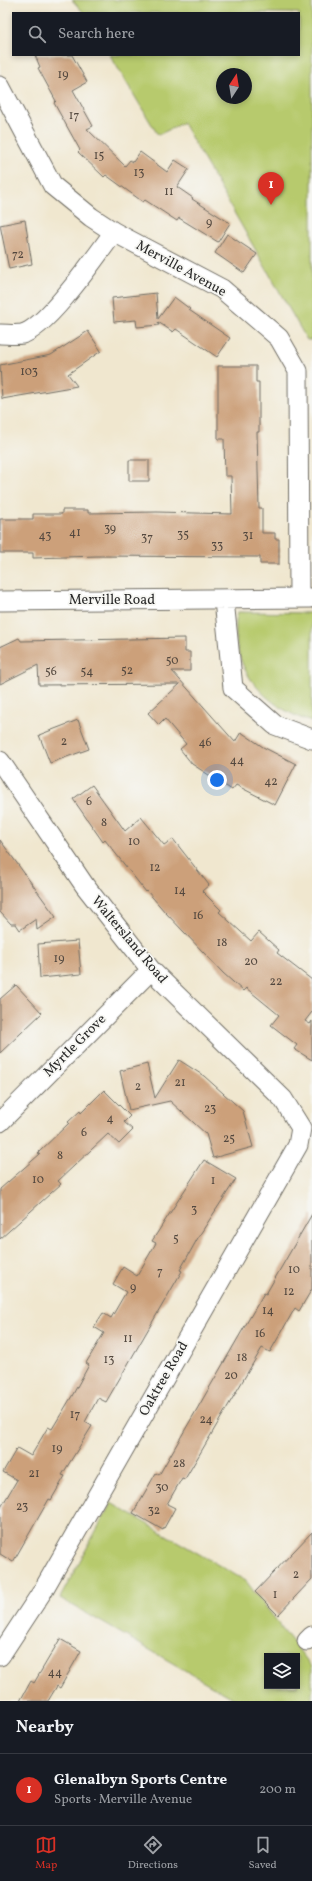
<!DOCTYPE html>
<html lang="en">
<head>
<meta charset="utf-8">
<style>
	:root { --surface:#171b24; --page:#242831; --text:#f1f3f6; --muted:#9ea1a6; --line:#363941; --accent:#d93025 }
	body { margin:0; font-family:Vollkorn,serif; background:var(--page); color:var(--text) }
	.controls { position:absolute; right:12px; bottom:12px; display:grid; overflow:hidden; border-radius:0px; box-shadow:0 2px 6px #0003 }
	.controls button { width:36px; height:36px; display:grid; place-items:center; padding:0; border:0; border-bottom:1px solid var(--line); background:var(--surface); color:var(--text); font:20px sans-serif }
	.compass { position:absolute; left:216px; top:68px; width:36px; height:36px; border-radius:50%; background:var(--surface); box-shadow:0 2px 6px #0003; rotate:12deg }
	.you { position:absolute; left:217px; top:780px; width:14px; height:14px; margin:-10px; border:3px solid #fff; border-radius:50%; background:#1a73e8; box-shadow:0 0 0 6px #1a73e833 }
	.badge { display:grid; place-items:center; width:26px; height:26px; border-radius:50%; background:var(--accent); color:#fff; font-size:13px; font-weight:700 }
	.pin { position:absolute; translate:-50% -33px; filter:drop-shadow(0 1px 2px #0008) }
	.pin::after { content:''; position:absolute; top:21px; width:14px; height:12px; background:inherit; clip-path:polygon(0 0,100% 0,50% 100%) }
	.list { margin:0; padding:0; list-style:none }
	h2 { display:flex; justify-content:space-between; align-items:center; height:52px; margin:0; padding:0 16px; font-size:17px }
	h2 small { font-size:13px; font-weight:400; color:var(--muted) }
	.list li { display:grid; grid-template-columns:26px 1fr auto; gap:12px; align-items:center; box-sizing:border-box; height:72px; padding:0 16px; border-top:1px solid var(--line) }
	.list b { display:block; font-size:15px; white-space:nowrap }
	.list p { margin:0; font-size:13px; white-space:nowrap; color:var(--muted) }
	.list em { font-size:13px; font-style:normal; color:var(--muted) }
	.icon { flex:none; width:22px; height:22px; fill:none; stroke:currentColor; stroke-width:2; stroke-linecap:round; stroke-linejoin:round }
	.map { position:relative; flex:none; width:312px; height:1701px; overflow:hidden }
	.search { position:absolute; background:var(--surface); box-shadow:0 2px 6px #0003; left:12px; right:12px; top:12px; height:44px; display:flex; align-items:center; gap:10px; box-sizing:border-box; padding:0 14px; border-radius:0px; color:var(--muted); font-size:15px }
	.sheet { height:124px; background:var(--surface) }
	nav { display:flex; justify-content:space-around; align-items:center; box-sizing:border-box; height:56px; border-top:1px solid var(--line); background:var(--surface); font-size:11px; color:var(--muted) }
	nav a { display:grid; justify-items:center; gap:2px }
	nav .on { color:var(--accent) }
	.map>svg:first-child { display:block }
	.green { fill:#b7ca6d; stroke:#717a4c; fill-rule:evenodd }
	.building { fill:#cca07a }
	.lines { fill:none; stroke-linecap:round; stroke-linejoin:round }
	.street-casing { stroke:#706d64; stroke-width:21 }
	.street { stroke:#fff; stroke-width:19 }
	.labels { text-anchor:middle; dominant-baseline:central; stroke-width:3.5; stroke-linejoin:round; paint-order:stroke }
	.number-label { font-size:12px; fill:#53483f }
	.street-label { font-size:14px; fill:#2b2b2b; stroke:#f6f6f2 }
</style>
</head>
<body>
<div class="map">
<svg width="312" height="1701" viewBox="0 0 312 1701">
	<rect width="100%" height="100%" fill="#f6f6f2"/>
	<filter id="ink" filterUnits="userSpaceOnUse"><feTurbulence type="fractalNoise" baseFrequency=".025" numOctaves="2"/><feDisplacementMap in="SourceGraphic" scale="8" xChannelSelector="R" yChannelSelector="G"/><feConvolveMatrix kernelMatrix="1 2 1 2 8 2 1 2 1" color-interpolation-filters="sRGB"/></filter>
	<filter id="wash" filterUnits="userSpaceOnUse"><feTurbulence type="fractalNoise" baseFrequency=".012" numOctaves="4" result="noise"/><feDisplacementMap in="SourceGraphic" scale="16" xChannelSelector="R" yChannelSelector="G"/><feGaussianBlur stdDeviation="0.9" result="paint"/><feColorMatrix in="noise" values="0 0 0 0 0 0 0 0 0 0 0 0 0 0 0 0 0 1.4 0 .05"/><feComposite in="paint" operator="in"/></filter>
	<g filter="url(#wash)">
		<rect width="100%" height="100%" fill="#f0e7cf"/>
		<path class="green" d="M72,0h240v340h-5l-124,-217 -25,12 -48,-80h189v-42h-215zM222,74h24v24h-24z
			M238,612l74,1v109c-39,-12 -74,-43 -76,-86 0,-8 -1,-16 2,-24z
			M111,1503l135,78 66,86v34h-74l-178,-103zM267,1656h30v30h-30z"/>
		<g id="blocks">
			<path class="building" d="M35,55h37l15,27 -14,8 20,36 -6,3 38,37 5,-6 3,2 7,-10 27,20 8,-12 14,9 -12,18 16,11 -1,1 38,24 -12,19 -39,-24 -2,3 -32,-21 -2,2 -37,-27 -2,2 -26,-25 2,-2 -26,-47 2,-2 -18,-33 2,-1z
				M25,220l7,44 -23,5 -9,-44z
				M227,234l30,20 -13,19 -29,-20z
				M156,293l2,26 16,-22 16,12 -1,1 41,28 -13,19 -41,-28 -3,3 -15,-10 1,3 -22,2 -1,-7 -22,2 -2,-24z
				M88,331l13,20 -33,23 9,12 -75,13 -2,-34 51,-10z
				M218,366h38v16h3v50h-2l2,76h3v25h13v6h4v25h-19v-7l-163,-1 -64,2v-5h-33v-34h33v-5h29v-4h26v3l69,-1 75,2 -1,-38h-6l-1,-37h-6z
				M129,460h20v21h-20z
				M19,638l2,3 164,-3v14h5v19h-18l63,71 6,-10 22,15 33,17 -21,41 -39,-20 -4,5 -40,-26 -12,-15 6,-5 -21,-25 -6,6 -11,-12 32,-29 -141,1 -1,-20 -38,19v-37z
				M78,720l11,29 -39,14 -11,-28z
				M92,785l33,46 16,-14 23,28 9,-6 36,46 -7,6 19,19 -2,2 32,29 8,-9 20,18 -2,3 35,27v32l-7,9 5,3 2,-3v39l-18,-11 3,-4 -26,-20 8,-10 -33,-27 -3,3 -20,-18 -58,-61 -18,-21 -1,1 -41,-52 -2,2 -30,-43z
				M0,840l56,77 -19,13 -1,-11 -16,11 -4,-6h-5l-11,-12z
				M78,941l3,33 -41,4 -2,-34z
				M16,985l26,28 -42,40v-54z
				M179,1060l25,16 39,35 10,36 -40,11 -7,-24 -36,-33 -41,9 -9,-39 27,-7 8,34z
				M104,1090l26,26 -6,6 9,8 -14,14 -11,-10 -50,47 3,3 -61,55v-50l40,-35 -2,-1 31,-30 -1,-1 12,-11 1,2z
				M204,1160l32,19 -37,57 -19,34 2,1 -76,131 -8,-4 -13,24 7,4 -30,49 3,1 -14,24 -2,-1 -36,63 -13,-8v-45l17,-29 -14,-8 14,-24 14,8 17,-29 4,2 20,-33 17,-31 -3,-2 18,-30 -10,-6 9,-14 8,5 15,-26 -13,-8 10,-17 14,9 19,-33 -4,-2z
				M312,1214v75l-13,22 -4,-3 -25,44 -8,-4 -77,131 -3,-1 -15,26 8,4 -12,22 -30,-17 23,-40 3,2 105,-182 2,1z
				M312,1532v47l-34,36 -23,-23z
				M60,1639l21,12 -21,37 -3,-2 -9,15h-28l11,-20 3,2z"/>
		</g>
	</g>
	<g filter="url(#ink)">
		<use href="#blocks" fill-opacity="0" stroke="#706d64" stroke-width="1"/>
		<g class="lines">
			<defs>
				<path id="street" d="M0,86l53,100 38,31 23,15 108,57 57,49 19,33 1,227
					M0,334c7,0 15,1 22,0 25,-6 75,-79 92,-102
					M224,600l9,88 42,37 37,14
					M0,601l311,-3
					M0,761l85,125 66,84 132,129 18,29 -3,17 -256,447 -42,64
					M0,1122l151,-152
					M307,1641l5,-5"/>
			</defs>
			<use href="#street" class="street-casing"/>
			<use href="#street" class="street"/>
		</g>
	</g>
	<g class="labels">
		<g class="number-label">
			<text x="63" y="75">19</text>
			<text x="74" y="116">17</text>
			<text x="99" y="156">15</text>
			<text x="139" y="173">13</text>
			<text x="169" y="192">11</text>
			<text x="209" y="223">9</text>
			<text x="18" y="255">72</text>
			<text x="29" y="372">103</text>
			<text x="110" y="529">39</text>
			<text x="75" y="533">41</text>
			<text x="183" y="535">35</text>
			<text x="45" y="536">43</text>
			<text x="248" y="536">31</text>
			<text x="147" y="538">37</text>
			<text x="217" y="546">33</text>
			<text x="172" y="661">50</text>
			<text x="127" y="671">52</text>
			<text x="51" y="672">56</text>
			<text x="87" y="672">54</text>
			<text x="64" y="742">2</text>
			<text x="205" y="743">46</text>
			<text x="237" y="761">44</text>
			<text x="271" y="782">42</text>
			<text x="89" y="802">6</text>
			<text x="104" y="823">8</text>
			<text x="134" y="842">10</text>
			<text x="155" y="868">12</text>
			<text x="180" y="891">14</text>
			<text x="198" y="916">16</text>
			<text x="222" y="943">18</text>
			<text x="59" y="959">19</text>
			<text x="251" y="962">20</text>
			<text x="276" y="982">22</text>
			<text x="180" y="1083">21</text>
			<text x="138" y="1087">2</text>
			<text x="210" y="1109">23</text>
			<text x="110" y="1119">4</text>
			<text x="84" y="1133">6</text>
			<text x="229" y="1139">25</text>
			<text x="60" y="1156">8</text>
			<text x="38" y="1180">10</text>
			<text x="213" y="1181">1</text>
			<text x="194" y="1210">3</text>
			<text x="176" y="1239">5</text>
			<text x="294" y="1270">10</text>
			<text x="160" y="1272">7</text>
			<text x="133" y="1288">9</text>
			<text x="289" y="1292">12</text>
			<text x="268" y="1311">14</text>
			<text x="260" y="1334">16</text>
			<text x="128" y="1339">11</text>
			<text x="242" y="1358">18</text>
			<text x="109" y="1360">13</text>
			<text x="231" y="1376">20</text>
			<text x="75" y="1415">17</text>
			<text x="206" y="1420">24</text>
			<text x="57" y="1449">19</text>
			<text x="179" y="1464">28</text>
			<text x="34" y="1474">21</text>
			<text x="162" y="1488">30</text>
			<text x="22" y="1507">23</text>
			<text x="154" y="1511">32</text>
			<text x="296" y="1575">2</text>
			<text x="275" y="1595">1</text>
			<text x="55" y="1673">44</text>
		</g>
		<g class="street-label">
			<text transform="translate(181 269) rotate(29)">Merville Avenue</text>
			<text x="112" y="600">Merville Road</text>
			<text transform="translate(129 940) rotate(50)">Waltersland Road</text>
			<text transform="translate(75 1046) rotate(-45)">Myrtle Grove</text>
			<text transform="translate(164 1379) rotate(-60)">Oaktree Road</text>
		</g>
	</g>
</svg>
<div class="controls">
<button><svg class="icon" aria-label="layers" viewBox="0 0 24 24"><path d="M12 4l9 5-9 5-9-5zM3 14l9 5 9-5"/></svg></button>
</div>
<svg class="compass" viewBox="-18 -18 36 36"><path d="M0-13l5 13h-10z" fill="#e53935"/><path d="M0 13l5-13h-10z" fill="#9ea1a6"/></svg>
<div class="you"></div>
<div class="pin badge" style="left:271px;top:205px">1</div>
<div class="search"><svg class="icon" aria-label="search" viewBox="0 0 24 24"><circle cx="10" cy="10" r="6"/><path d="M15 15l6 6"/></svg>Search here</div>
</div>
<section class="sheet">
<h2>Nearby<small></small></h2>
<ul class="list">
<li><span class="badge">1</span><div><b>Glenalbyn Sports Centre</b><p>Sports · Merville Avenue</p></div><em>200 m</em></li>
</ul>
</section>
<nav>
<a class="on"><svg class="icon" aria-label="map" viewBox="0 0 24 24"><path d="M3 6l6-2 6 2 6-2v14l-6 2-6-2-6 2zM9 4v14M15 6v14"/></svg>Map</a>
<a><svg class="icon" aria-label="directions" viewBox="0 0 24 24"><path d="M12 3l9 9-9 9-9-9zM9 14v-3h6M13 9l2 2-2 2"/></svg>Directions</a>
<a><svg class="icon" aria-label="saved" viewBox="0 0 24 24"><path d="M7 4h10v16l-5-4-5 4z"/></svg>Saved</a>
</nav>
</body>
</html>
